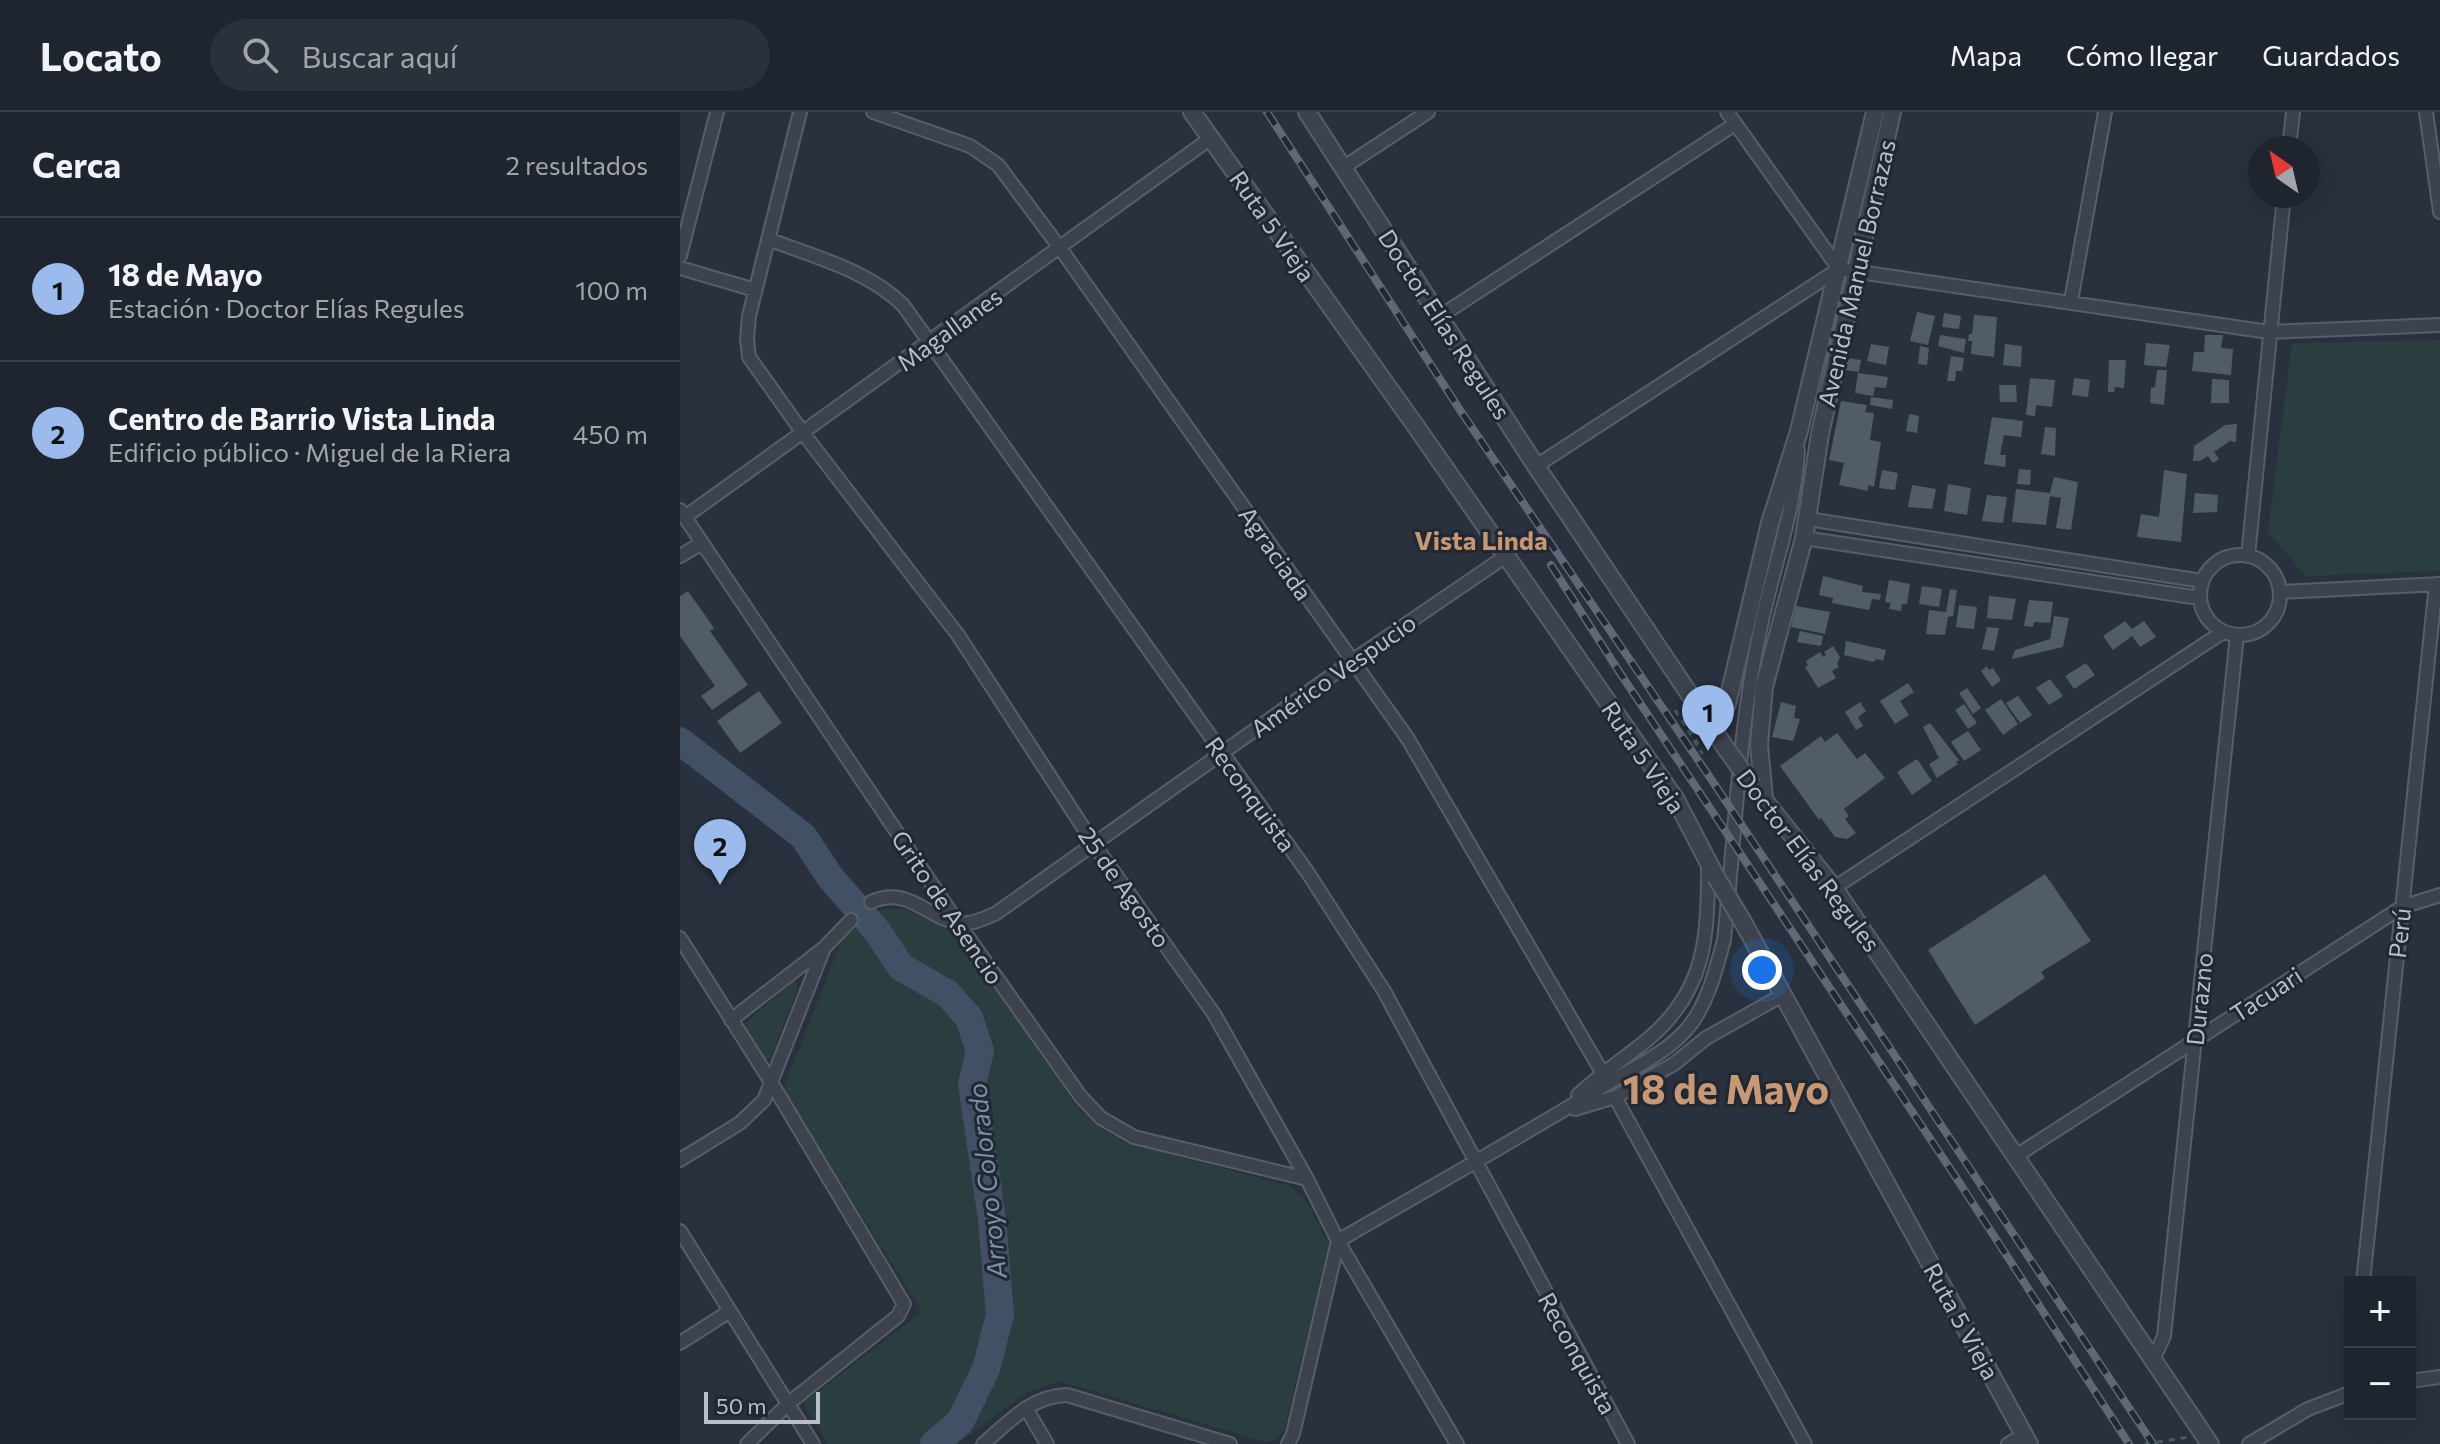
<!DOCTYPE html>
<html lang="es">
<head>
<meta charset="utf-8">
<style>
	:root { --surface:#1e252e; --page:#2b313a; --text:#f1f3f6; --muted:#a1a5aa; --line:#3c424a; --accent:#9abbeb }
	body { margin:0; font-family:Commissioner,sans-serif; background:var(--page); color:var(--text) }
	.controls { position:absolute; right:24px; bottom:24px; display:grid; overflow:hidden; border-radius:0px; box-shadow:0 8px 32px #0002 }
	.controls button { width:72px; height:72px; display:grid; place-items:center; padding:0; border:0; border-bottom:2px solid var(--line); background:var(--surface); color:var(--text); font:40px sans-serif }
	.compass { position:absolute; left:1568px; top:24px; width:72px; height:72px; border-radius:50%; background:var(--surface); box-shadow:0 8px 32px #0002; rotate:326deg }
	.scale { position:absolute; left:24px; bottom:20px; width:116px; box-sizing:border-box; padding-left:8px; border:4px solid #b8bfc8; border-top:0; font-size:22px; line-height:28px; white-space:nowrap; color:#b8bfc8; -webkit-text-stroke:6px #212832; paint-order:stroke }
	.you { position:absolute; left:1082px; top:858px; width:28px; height:28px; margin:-20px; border:6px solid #fff; border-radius:50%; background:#1a73e8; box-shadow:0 0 0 12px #1a73e833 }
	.badge { display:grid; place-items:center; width:52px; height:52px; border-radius:50%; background:var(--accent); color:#111; font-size:26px; font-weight:700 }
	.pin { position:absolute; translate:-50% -66px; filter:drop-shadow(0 2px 4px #0008) }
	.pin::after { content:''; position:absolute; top:42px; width:28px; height:24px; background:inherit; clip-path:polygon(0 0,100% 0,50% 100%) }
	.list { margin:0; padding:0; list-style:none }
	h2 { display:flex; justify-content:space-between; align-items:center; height:104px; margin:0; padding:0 32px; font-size:34px }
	h2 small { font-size:26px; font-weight:400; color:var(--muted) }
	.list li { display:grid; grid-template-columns:52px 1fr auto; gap:24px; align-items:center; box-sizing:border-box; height:144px; padding:0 32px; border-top:2px solid var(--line) }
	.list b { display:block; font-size:30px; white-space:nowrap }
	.list p { margin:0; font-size:26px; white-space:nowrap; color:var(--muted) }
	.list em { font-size:26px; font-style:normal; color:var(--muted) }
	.icon { flex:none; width:44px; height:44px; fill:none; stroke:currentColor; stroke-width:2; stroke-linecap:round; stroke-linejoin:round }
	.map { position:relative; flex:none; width:1760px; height:1332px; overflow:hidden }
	header { display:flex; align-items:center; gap:48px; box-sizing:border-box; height:112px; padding:0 40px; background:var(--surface); border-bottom:2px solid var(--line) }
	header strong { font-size:38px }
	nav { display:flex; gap:44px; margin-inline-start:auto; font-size:28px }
	.search { width:560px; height:72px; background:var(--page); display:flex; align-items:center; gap:20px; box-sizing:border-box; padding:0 28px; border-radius:44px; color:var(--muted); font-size:30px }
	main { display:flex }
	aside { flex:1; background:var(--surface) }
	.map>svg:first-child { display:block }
	.green { fill:#2b3e3f }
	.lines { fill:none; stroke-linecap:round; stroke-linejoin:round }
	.river { stroke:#415064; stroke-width:28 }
	.building { fill:#525c67 }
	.minor-casing { stroke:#575e68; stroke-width:16 }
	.tertiary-casing { stroke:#575e68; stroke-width:20 }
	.path { stroke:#4a5b5d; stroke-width:3; stroke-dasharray:6 6; stroke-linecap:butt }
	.minor { stroke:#3c434d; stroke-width:12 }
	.tertiary { stroke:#3c434d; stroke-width:16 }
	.rail-casing { stroke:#5f6874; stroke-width:8 }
	.rail { stroke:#212832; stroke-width:5; stroke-dasharray:15; stroke-linecap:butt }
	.tertiary-bridge-casing { stroke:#575e68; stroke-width:20; stroke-linecap:butt }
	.tertiary-bridge { stroke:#3c434d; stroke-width:16 }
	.labels { text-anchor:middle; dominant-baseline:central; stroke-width:6; stroke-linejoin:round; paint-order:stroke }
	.street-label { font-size:24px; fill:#b8bfc8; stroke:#212832 }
	.neighbourhood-label { font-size:26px; font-weight:bold; fill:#c89773; stroke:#212832 }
	.water-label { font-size:26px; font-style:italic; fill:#7d90a7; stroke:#212832 }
	.town-label { font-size:40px; font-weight:bold; fill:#c89773; stroke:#212832 }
</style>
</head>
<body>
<header>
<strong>Locato</strong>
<div class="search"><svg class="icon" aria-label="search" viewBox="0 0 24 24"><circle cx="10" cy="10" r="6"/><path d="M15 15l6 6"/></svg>Buscar aquí</div>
<nav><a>Mapa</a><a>Cómo llegar</a><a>Guardados</a></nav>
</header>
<main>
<aside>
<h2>Cerca<small>2 resultados</small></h2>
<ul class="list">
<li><span class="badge">1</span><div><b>18 de Mayo</b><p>Estación · Doctor Elías Regules</p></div><em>100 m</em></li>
<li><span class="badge">2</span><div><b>Centro de Barrio Vista Linda</b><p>Edificio público · Miguel de la Riera</p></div><em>450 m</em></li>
</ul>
</aside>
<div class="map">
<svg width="1760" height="1332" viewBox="0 0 1760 1332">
	<rect width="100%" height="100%" fill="#28313d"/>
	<path class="green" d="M1760,228v231l-134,5 -38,-44 24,-189z
		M201,797h23l52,22 121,176 21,19 26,16 166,44 17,16 22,44 -45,185 -9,9 -10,2 -206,-61 -33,12 -69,51h-129l-25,-41 119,-91 -139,-222 60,-153z
		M115,868l3,8 -28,71 -5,1 -19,-32 -1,-5z"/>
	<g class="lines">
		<path class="river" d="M0,629l123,95 27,41 47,54 24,36 47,27 21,24 11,33 -8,33 20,135 8,96 -14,54 -26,53 -26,22"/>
	</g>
	<path class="building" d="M1237,200l18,4 -7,29 -18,-4z
		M1264,201l17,3 -2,13 -17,-2z
		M1294,203l23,2 -3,40 -23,-3 1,-13h-4l1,-7h3z
		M1260,223l26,4 -2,14 -26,-7z
		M1525,223h18l-2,13 12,1 -2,26 -39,-4 2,-19h10z
		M1466,231l24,2 -4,22 -22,-2z
		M1191,232l18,3 -3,18 -19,-4z
		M1325,232l17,2 -1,21 -18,-2z
		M1240,234l9,2 -2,17 -9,-1z
		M1271,244l13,2 -2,13h-6l-1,10h-8z
		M1167,246l14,2 -2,12 -14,-2z
		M1429,248h17l-2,28 -9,-1 -1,5h-6z
		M1477,258h10l-3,35 -14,-2 1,-15 4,-1z
		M1178,261l30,4 -2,11 -11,-1 -2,9 -18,-3z
		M1350,266l25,2 -3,27 -16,-2 -1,11 -9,-1z
		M1394,266l16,2 -2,17 -16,-2z
		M1532,267l17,1v23h-18z
		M1319,273h17l1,17h-17z
		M1191,285l22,3 -1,9 -22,-4z
		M1161,289l26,4 -2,7 9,1 -4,27 11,2 -7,45 -6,-2v6l-29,-6 5,-22 -15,-3z
		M1229,302l10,2 -2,17 -11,-2z
		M1312,305l31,4 -2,16 -17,-2 -4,20h6l-1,12 -21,-3z
		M1557,312l-1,18 -6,-1 -16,11 5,7 -6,4 -5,-7 -8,5h-7l1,-15 31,-21z
		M1365,315l11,1 -1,28 -14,-2z
		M1339,357l12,1 -1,15 -13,-1z
		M1202,358l16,3 -3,17 -16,-2z
		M1484,358l23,4 -6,68 -44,-5 4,-23 18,3z
		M1374,365l24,5 -7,48 -15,-2 5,-30 -11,-2 -4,29 -34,-3 4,-33 34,4z
		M1268,372l23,4 -4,27 -23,-4z
		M1232,373l24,4 -4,20 -24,-2z
		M1515,381l23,2 -1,17 -24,1z
		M1307,383l20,2 -4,26 -21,-2z
		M1143,464l40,10 -1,6 19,2 -1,6 -8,-1 -3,11 -37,-7 1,-5 -14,-3z
		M1209,468l21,4 -3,20h-5l-1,7 -12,-2 2,-6 -6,-1z
		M1242,474l20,3 -3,18 -20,-3z
		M1270,477l7,1 -4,26 -5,1 -3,18 -19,-1 3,-24 17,2z
		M8,479l26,37 -4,3 38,54 -36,25 -11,-14 14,-10 -35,-50v-40z
		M1309,484l27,3 -4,21 -25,-2z
		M1349,488l24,2 -3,21 -16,-1 -1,5 -9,-1z
		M1279,493l18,2 -3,22 -18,-2z
		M1116,494l34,6 -5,22 -34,-7z
		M1374,504l15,2 -6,29 -51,12 3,-9 35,-11z
		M1445,509l7,8 12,-8 12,16 -16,10 -8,-11 -19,14 -10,-14z
		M1307,515l12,1 -5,23 -12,-2z
		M1120,519l23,5 -2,10 -24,-4z
		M1166,529l40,9 -3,11 -6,-2 -4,3 -29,-7z
		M1153,534l7,11 -3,7 2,3 -7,4 4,7 -18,10 -13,-21 3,-2 -2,-4 14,-9 3,5 3,-2 -2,-3z
		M1406,551l9,12 -21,14 -9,-13z
		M1307,554l2,4 4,-2 8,12 -9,7 -11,-16z
		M1370,567l13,17 -14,9 -13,-17z
		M1228,571l6,9 -14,9 9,14 -14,9 -15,-23z
		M1287,576l14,20 -8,6 -14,-21z
		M79,579l23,32 -42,30 -23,-32z
		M1338,584l14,19 -12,8 -14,-20z
		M1321,587l17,25 -15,11 -18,-25z
		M1101,590l15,4 -2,12 6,1 -7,22 -21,-4z
		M1180,590l6,9 -8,6 5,9 -7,4 -11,-18z
		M1284,592l13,19 -9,6 -13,-19z
		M1250,611l29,37 -3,2 2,2 -21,14 -8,-14 10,-6 -16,-31z
		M1288,619l13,19 -17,11 -13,-19z
		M1157,621l20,26 8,-6 20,25 -41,31 5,7 -4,3 11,14 -9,6 -12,-2 -14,-19 -2,2 -39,-54 41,-30 4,6z
		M1237,647l15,22 -20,14 -15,-23z
		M1365,762l46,67 -50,31 4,6 -70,47 -47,-75z"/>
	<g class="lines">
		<defs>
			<path id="minor" d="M120,0l-51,204 -2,23 2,18 54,76 155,202 136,209 120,170 93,165 31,62 119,203
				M193,0l97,34 28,19 62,83 348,491 194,333
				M1047,0l112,157 430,63 171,-7
				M1746,0l14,100
				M1609,36l4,-36
				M664,55l84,-55
				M88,127c47,18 99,31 135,66l405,568 76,118 244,453
				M0,144l37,-144
				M0,156l75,22
				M1391,189l34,-189
				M759,205l296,-193
				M856,354l303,-197
				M0,398l278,413 123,174 20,21 33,19 173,42
				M5,405l526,-379
				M1128,407l394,62
				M1124,426l395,60
				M1520 483a40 40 0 1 1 80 0a40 40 0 1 1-80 0Z
				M0,444l22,-13
				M1568,444l36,-360
				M1600,480l160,-8
				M1154,776l389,-256
				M191,790c37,-17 55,16 88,21 13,2 25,-5 36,-9l357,-253 154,-105
				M0,826l91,144 133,222 -6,12 -109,87 -42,41
				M51,908l93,-72 27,-28
				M898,983c22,-21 46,-36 69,-55 59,-49 61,-102 61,-175
				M935,985l190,347
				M895,997l40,-12 59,-33 32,-26 75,-42
				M1336,1044l386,-249 38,-12
				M0,1048l60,-37 24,-23 60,-152
				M0,1119l133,213
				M1683,1170l73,-698
				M0,1231l50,-32
				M1473,1248l11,-24 73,-701
				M1730,1269l30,-4
				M346,1296l21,36
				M303,1332c26,-22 48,-48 84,-49l163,49
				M608,1332l5,-10 45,-193c88,-51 177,-101 264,-154 29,-18 68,-35 89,-63 18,-25 25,-55 33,-84 11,-101 14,-205 35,-305 12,-62 36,-122 39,-185
				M1328,1332l16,-9
				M1569,1332l59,-35 42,-16"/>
			<path id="tertiary" d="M512,0l223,313 261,375 40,77
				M627,0l229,354 189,281
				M1034,618l13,-26 43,-181 29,-92 76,-319
				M1073,674l81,102 376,556
				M1084,685l-5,-52 5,-58 40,-149 16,-104 72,-322
				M1063,810l286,522"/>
		</defs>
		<use href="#minor" class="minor-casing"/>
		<use href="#tertiary" class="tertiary-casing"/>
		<path class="path" d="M995,598l27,43 -16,-34
			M1465,1332l44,-7"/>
		<use href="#minor" class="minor"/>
		<use href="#tertiary" class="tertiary"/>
		<defs>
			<path id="rail" d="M587,0l193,298 255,375 438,659
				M871,453l67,105 339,509 172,265"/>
		</defs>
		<use href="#rail" class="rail-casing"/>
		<use href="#rail" class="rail"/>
		<defs>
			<path id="tertiary-bridge" d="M1045,635l28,39
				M1036,765l27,45"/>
		</defs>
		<use href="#tertiary-bridge" class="tertiary-bridge-casing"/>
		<use href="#tertiary-bridge" class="tertiary-bridge"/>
	</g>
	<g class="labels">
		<g class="street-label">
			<text transform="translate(593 114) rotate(55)">Ruta 5 Vieja</text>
			<text transform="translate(1176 161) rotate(-77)">Avenida Manuel Borrazas</text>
			<text transform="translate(765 212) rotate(57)">Doctor Elías Regules</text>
			<text transform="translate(269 217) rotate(-36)">Magallanes</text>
			<text transform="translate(596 441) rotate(55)">Agraciada</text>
			<text transform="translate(653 563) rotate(-35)">Américo Vespucio</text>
			<text transform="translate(964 645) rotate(56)">Ruta 5 Vieja</text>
			<text transform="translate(571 682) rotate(54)">Reconquista</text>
			<text transform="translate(1129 748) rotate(53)">Doctor Elías Regules</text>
			<text transform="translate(445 775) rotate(55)">25 de Agosto</text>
			<text transform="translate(268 795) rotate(56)">Grito de Asencio</text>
			<text transform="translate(1719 821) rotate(-84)">Perú</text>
			<text transform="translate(1586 882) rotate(-33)">Tacuari</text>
			<text transform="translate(1519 887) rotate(-84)">Durazno</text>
			<text transform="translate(1282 1209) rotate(61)">Ruta 5 Vieja</text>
			<text transform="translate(898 1241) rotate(61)">Reconquista</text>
		</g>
		<g class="neighbourhood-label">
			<text x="801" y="427">Vista Linda</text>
		</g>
		<g class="water-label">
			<text transform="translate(306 1069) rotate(-96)">Arroyo Colorado</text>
		</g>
		<g class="town-label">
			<text x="1046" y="975">18 de Mayo</text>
		</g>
	</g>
</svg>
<div class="controls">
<button>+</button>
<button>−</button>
</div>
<svg class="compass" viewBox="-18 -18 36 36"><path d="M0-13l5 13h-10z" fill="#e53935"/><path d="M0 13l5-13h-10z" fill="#a1a5aa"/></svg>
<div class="scale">50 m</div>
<div class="you"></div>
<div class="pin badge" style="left:1028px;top:639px">1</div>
<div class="pin badge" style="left:40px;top:773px">2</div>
</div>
</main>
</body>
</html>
